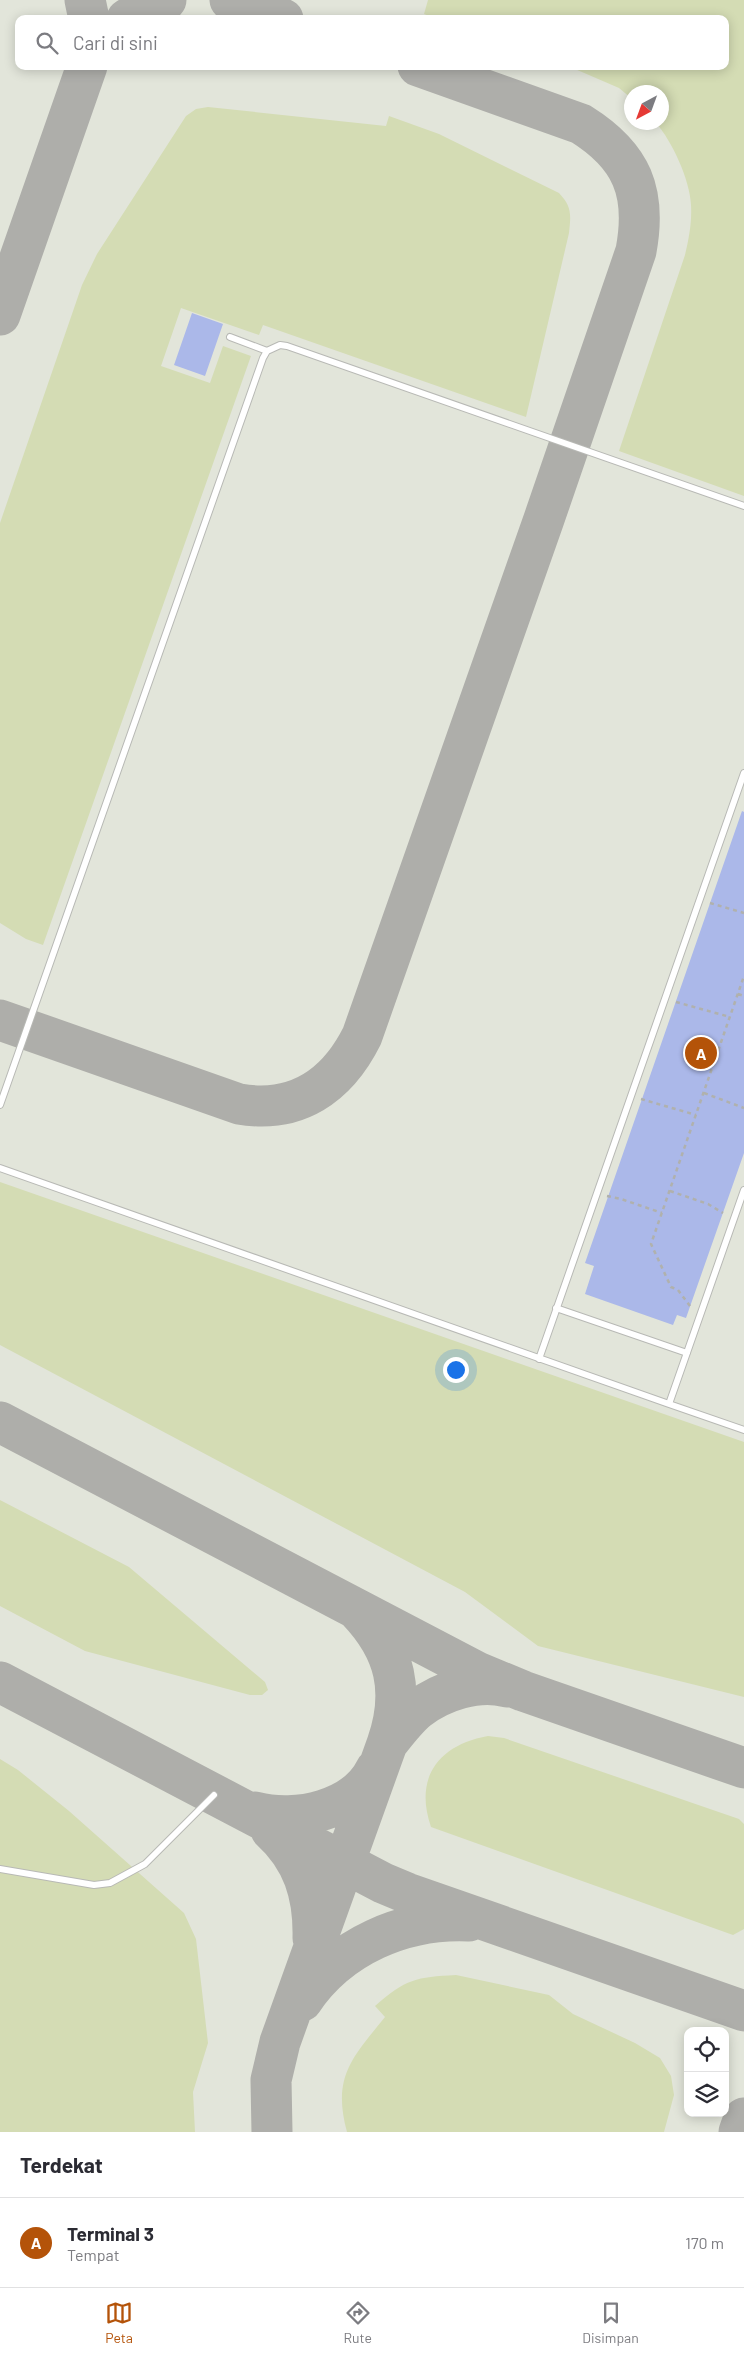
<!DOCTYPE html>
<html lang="id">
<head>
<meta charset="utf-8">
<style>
	:root { --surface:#fff; --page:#f7f7f7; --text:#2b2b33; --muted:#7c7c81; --line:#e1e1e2; --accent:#b45309 }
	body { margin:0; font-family:Barlow,sans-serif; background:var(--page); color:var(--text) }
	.controls { position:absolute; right:15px; bottom:15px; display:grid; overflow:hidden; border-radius:10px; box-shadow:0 2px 12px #0003 }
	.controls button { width:45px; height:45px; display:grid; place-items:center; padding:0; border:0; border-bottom:1px solid var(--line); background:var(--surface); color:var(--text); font:25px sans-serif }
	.compass { position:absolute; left:624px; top:85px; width:45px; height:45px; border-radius:50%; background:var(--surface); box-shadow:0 2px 12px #0003; rotate:221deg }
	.you { position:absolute; left:455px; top:1369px; width:18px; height:18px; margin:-12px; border:4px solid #fff; border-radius:50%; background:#1a73e8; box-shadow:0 0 0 8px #1a73e833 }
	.badge { display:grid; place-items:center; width:32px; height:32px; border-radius:50%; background:var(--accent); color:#fff; font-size:16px; font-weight:700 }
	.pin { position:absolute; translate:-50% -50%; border:2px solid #fff; box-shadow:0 1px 5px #0006 }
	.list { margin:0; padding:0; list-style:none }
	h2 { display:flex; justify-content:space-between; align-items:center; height:65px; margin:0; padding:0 20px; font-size:21px }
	h2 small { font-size:16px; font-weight:400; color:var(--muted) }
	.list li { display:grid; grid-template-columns:32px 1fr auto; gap:15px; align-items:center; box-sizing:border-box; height:90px; padding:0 20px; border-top:1px solid var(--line) }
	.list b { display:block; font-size:19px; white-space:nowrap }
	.list p { margin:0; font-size:16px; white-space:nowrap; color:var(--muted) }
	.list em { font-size:16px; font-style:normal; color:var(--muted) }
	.icon { flex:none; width:28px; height:28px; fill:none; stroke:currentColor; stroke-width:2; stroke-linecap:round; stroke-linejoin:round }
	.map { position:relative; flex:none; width:744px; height:2132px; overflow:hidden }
	.search { position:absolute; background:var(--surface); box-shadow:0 2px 12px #0003; left:15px; right:15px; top:15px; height:55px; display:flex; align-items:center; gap:12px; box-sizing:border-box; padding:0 18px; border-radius:10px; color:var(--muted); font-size:19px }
	.sheet { height:155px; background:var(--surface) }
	nav { display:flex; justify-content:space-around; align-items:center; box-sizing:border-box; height:70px; border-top:1px solid var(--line); background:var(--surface); font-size:14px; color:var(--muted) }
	nav a { display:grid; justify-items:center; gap:2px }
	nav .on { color:var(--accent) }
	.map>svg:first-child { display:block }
	.built { fill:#e2e5da; fill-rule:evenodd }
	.green { fill:#d4dcb4 }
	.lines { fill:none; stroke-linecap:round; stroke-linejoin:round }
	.taxiway { stroke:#aeaeaa; stroke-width:41 }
	.building { fill:#abb8e9 }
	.lane-casing { stroke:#b8b9b5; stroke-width:8 }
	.path { stroke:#b0b1ad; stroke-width:2.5; stroke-dasharray:4 4; stroke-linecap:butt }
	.lane { stroke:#fff; stroke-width:6 }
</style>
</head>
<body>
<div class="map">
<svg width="744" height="2132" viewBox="0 0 744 2132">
	<rect width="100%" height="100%" fill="#eff0eb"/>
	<path class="built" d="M0,0h744v2132h-744zM19,19h706v47h-706zM632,92h30v30h-30zM688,2031h37v82h-37z"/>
	<path class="green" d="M428,0h316v496l-125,-45 66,-196c4,-17 7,-33 6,-50 -1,-25 -19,-64 -35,-82l6,-1v-30h-30l-1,6 -12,-10 -51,-22h157v-47h-288l-13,-5z
		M208,107l178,19 3,-10 50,18 120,59c13,14 12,21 10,40l-43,184 -263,-92 -4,10 -78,-27 -20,58 49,17 13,-37 28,10 -208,589 -17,-6 -26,-16v-400l82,-238 15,-31 89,-138 10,-7z
		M0,1182l744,260v255l-206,-51 -73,-54 -465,-247z
		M0,1500l129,67 136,115 3,8 -6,5h-12l-165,-44 -85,-45z
		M488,1736l16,2 235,81 5,5v105l-11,6 -302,-108c-17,-49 7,-82 57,-91z
		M0,1759l18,11 51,41 115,102 12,26 12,104 -15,49 2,40h-195z
		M456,1975l93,20 24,19 62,29 25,15 11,18 3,19 -10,37h-317c-15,-55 5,-74 38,-115l-10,-11c31,-27 41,-29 81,-31z"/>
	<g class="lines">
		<path class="taxiway" d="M85,0l4,19
			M230,0l53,19
			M127,19l15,-9 24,-10
			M0,315l87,-249
			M0,1020l239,84c58,10 98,-18 123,-68l182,-517 92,-268c11,-59 -4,-95 -55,-127l-163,-58
			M0,1422l477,250 46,19 221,77
			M0,1682l383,201 24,10 337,118
			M387,1744c10,-13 19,-25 31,-35 24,-18 60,-30 89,-22
			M255,1812c41,11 101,-2 121,-43
			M271,1830c32,29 43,65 42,108
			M302,2001c37,-55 102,-83 167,-80
			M272,2132l-1,-52 9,-38 107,-298c18,-52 9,-93 -29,-133
			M739,2132l5,-14"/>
	</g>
	<path class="building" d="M192,313l31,11 -18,52 -31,-11z
		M742,811l2,1v341l-58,165 -9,-3 -4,10 -88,-31 9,-28 -9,-3z"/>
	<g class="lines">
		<defs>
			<path id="lane" d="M230,337l37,14 13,-6 7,1 457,160
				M0,1105l263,-747 4,-7
				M0,1168l669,236
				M744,1190l-75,214 75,26
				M556,1308l131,45
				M539,1359l205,-586
				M0,1869l94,16 16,-2 35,-19 69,-69"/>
		</defs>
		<use href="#lane" class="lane-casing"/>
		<path class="path" d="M710,903l34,10
			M738,994l6,2
			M676,1002l54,15
			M704,1093l40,15
			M641,1099l55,16
			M670,1191l38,13 15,9
			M607,1196l14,3 41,14
			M690,1306l-12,-16 -7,-3 -20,-43 93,-268"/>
		<use href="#lane" class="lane"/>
	</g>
</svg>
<div class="controls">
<button><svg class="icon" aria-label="locate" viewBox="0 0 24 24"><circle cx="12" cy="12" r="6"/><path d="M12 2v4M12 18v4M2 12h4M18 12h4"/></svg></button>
<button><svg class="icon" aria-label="layers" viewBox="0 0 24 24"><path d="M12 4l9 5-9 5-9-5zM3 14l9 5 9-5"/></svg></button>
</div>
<svg class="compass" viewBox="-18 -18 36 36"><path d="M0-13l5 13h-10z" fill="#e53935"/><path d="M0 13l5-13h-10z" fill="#7c7c81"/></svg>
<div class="you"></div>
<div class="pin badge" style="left:701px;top:1053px">A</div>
<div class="search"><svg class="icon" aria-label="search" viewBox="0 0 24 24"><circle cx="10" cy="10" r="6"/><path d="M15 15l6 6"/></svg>Cari di sini</div>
</div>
<section class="sheet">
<h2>Terdekat<small></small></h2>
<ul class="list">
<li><span class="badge">A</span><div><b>Terminal 3</b><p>Tempat</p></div><em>170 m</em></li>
</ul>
</section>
<nav>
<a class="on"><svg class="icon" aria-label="map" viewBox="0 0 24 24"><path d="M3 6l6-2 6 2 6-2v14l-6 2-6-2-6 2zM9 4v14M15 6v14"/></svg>Peta</a>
<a><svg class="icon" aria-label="directions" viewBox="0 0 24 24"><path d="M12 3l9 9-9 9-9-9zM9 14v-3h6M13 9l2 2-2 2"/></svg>Rute</a>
<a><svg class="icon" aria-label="saved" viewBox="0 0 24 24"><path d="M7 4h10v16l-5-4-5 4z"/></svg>Disimpan</a>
</nav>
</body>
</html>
